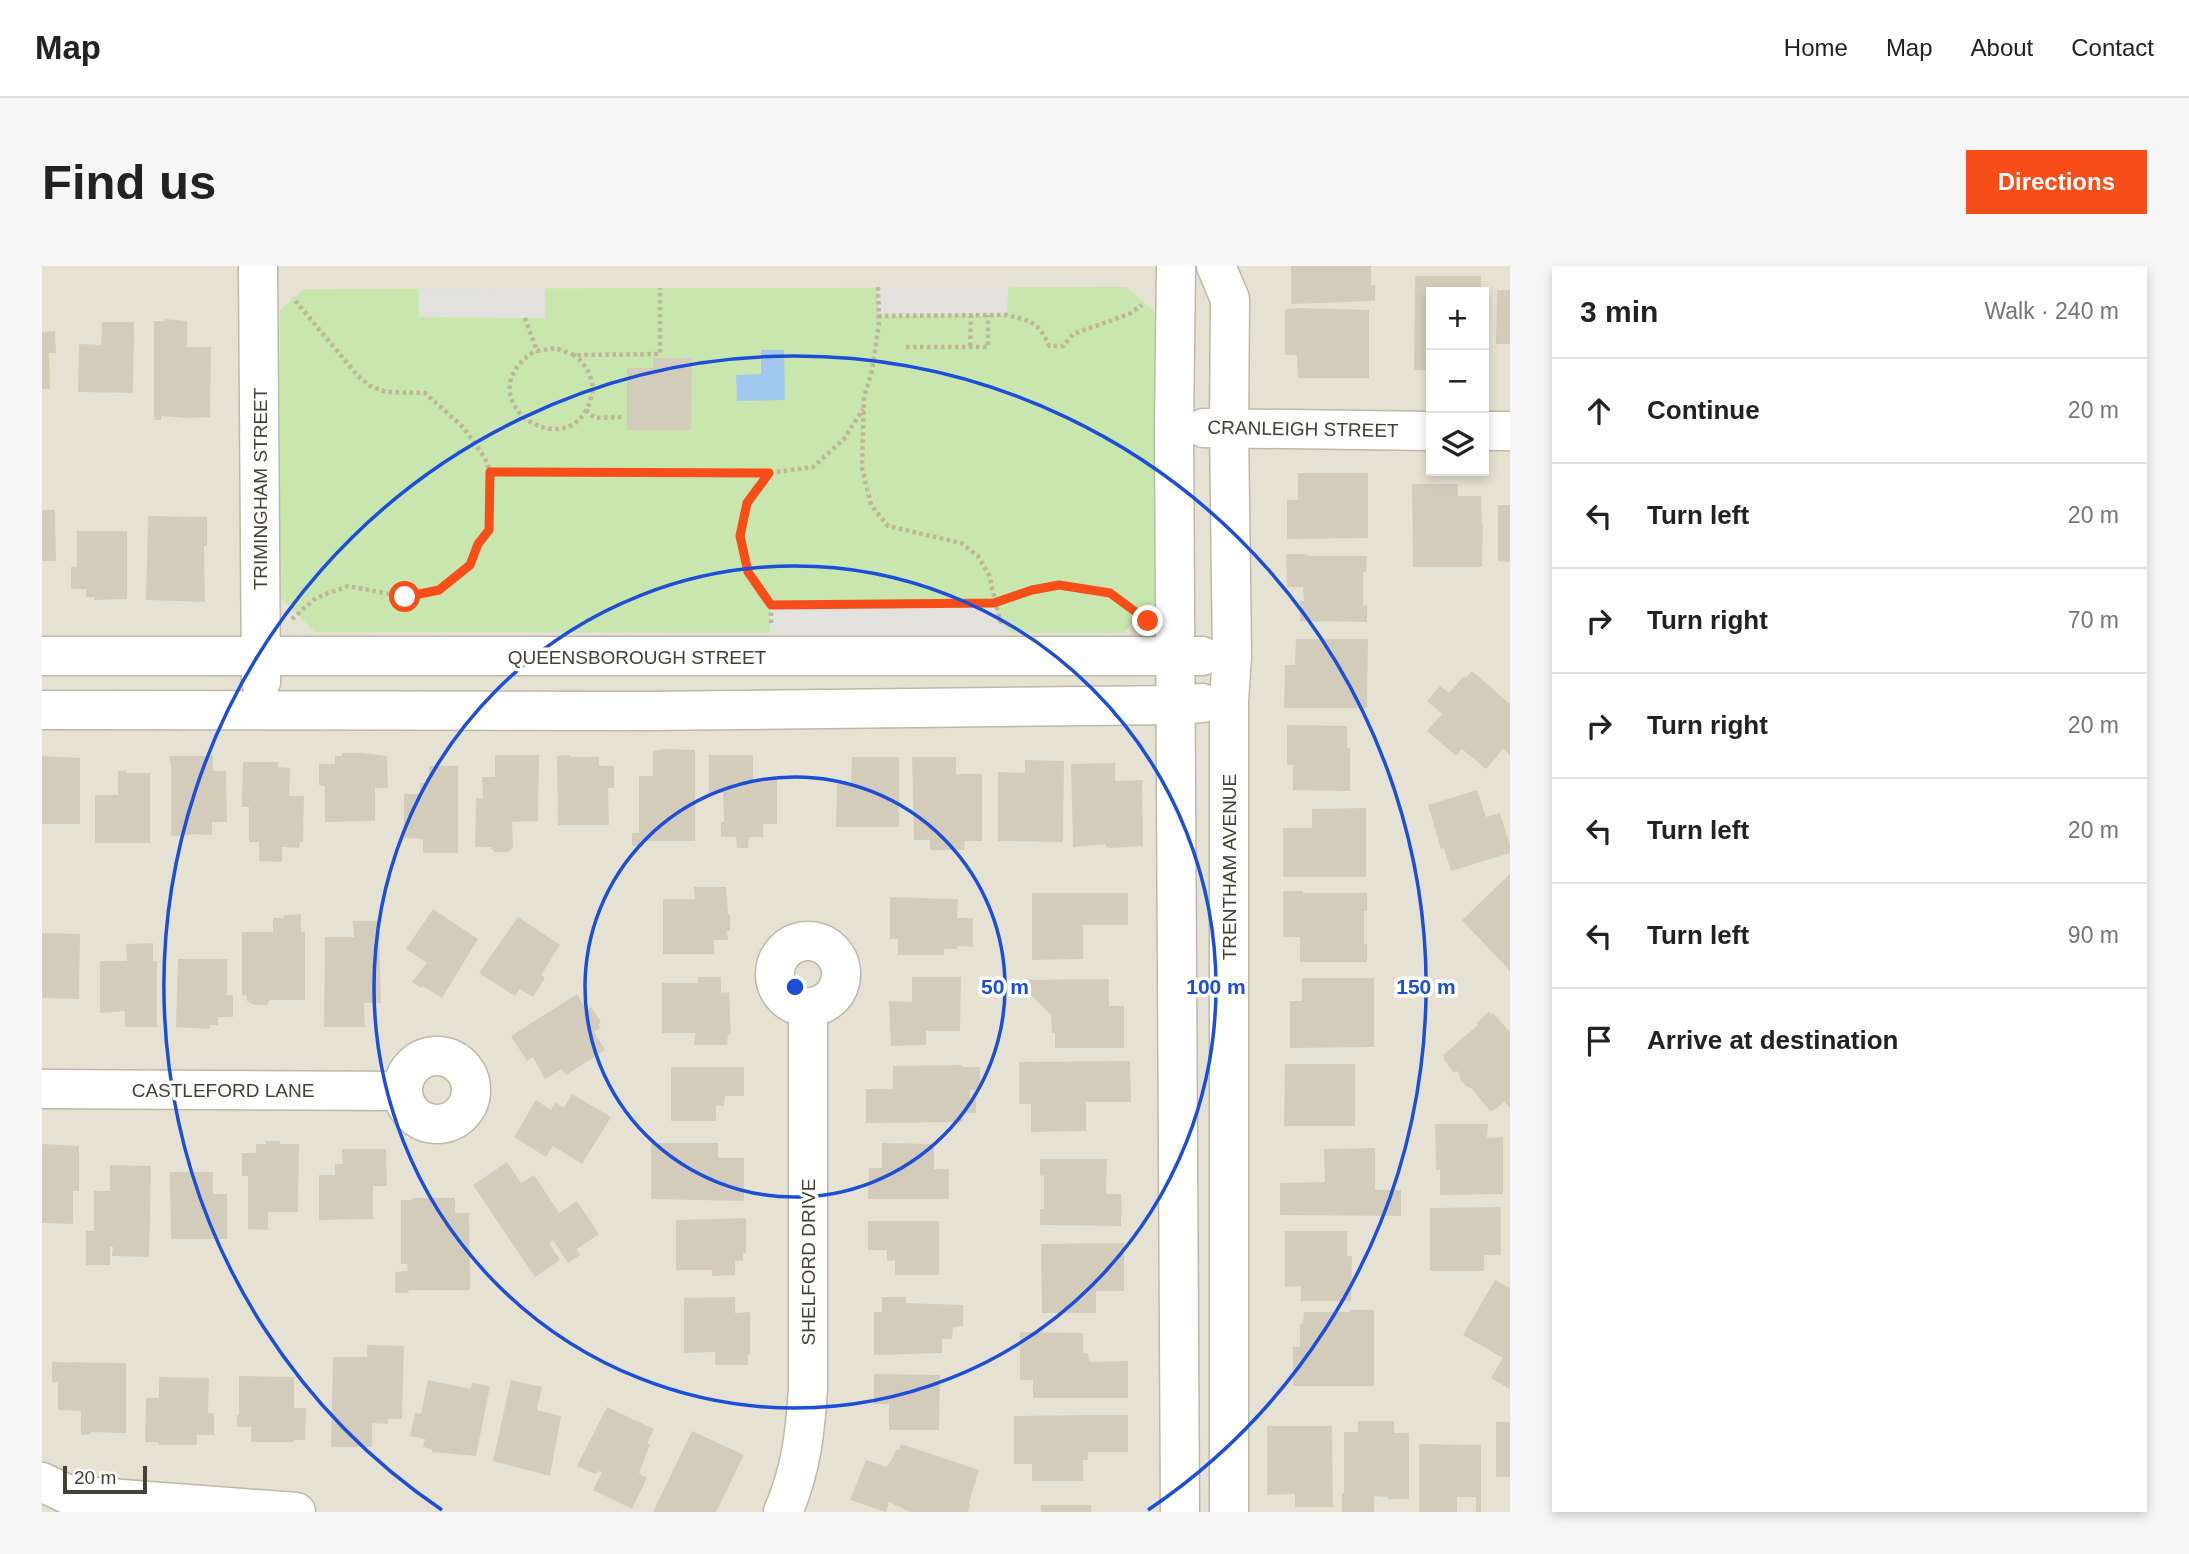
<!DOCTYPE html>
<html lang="en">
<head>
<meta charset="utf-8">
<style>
	:root { --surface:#fff; --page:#f6f6f6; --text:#222; --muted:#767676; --line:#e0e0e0; --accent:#f64d19 }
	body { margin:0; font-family:Helvetica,sans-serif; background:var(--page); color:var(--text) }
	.controls { position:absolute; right:21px; top:21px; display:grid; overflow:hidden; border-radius:0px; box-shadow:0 4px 10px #0003 }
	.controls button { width:63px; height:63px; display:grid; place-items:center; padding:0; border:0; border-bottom:2px solid var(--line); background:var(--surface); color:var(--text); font:35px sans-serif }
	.scale { position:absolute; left:21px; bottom:18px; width:84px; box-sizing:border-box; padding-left:7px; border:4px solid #454035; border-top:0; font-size:19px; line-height:24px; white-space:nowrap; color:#454035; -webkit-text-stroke:5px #fff; paint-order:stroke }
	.stop { position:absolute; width:21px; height:21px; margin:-16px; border:5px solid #f64d19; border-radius:50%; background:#fff }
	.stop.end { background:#f64d19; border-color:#fff; box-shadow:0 2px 7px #0008 }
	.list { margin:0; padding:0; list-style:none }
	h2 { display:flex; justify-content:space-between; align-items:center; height:91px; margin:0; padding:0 28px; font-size:30px }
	h2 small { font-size:23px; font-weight:400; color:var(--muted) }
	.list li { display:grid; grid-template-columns:46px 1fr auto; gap:21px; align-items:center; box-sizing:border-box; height:105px; padding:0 28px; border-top:2px solid var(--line) }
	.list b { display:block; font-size:26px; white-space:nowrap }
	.list em { font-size:23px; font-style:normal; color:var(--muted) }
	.icon { flex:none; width:38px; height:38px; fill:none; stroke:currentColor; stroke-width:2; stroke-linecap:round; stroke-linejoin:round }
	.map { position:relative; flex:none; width:1468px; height:1246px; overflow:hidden; border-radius:0px }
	header { display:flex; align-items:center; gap:42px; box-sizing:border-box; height:98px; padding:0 35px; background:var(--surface); border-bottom:2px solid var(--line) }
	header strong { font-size:33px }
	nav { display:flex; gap:38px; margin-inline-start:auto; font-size:24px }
	.intro { display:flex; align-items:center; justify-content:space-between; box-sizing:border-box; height:168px; padding:0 42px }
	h1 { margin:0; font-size:49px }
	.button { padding:18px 32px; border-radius:0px; background:var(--accent); color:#fff; font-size:24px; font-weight:700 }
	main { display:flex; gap:42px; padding:0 42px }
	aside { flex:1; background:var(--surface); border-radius:0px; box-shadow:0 4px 10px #0003 }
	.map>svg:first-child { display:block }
	.residential { fill:#e6e2d3; fill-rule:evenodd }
	.green { fill:#c8e6ae }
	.parking { fill:#e3e1dd }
	.water { fill:#a2c8ef }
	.building { fill:#d4ccbb }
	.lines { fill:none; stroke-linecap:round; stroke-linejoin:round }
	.minor-casing { stroke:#bdb8a8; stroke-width:41 }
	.path { stroke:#bfb599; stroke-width:4.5; stroke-dasharray:3.5 3.5; stroke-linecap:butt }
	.minor { stroke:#fff; stroke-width:38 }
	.route { stroke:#f64d19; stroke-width:9 }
	.ring { fill:none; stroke:#1d4ed8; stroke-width:3.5 }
	.labels { text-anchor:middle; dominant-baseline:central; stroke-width:7; stroke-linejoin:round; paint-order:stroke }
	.street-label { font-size:19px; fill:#454035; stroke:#fff }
	.centre { fill:#1d4ed8; stroke:#fff; stroke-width:3.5 }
	.ring-label { font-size:21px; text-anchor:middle; font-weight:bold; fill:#1d4ed8; stroke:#fff; stroke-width:7; stroke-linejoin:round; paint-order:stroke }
</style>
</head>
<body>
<header>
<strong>Map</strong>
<nav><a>Home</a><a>Map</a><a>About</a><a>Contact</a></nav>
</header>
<div class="intro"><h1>Find us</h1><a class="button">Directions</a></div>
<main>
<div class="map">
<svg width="1468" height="1246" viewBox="0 0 1468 1246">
	<rect width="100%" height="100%" fill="#f2efe5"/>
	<path class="residential" d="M0,0h1468v1246h-1468zM1389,26h53v179h-53z"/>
	<path class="green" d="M1085,21l34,31 -2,280 -36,35 -808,-1 -35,-35v-287l24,-21z"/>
	<path class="parking" d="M836,21h130l-1,28 -129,1z
		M503,22v30l-126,-1v-28z
		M952,337l6,18 12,12h-242l1,-28z"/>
	<path class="water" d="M719,84h23l1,50 -48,1 -1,-26 25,-1z"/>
	<path class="building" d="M1249,0h80v19h4v16l-84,3z
		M1373,10h66v16h-50v78h-17z
		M1455,24h13v54h-14z
		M1259,42l68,2v68h-71l-1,-23h-12v-46z
		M123,53l22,2v26h24l-1,70 -23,1 -26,-2v4h-6l-1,-3v-96h11z
		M60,56h32l-1,71 -55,-1 1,-48 22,1z
		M13,65l1,22h-7l1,36h-8v-57z
		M611,92h39l-1,72h-64v-62h26z
		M1256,207h70v65l-81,1v-39h11z
		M1370,218h46v12h23l1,28h1l-1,43h-69z
		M1456,239h12v57l-12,-1z
		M0,244h13l1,51h-14z
		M106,250l59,1v29h-3l1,56 -59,-2z
		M35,265h50v68l-33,1v-3h-8v-8h-15v-22h6z
		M1244,288h22l-1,2h60l-1,16h-3v34l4,-1v17l-67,-1v-20h4l-1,-14h-16z
		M1254,373h72l-1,69h-83l1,-43h10z
		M1430,405l38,33v51l-7,-6 -17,20 -24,-20 -6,7 -29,-25 15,-17 -15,-13 13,-15 9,7 15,-17 2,2z
		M1245,459l60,1v22h3v43l-57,-1v-25h-6z
		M623,483l30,1v91h-52v6l-11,-1v-13h7v-57h14v-25z
		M300,487h20l25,3 1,32h-13v33l-50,1v-36l-6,-1v-21h16v-8h7z
		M453,489h44l-1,66 -26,1 1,26 -5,4h-14l-3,-5h-16l1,-49 7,1 -1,-22h13z
		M529,489v2h28v9h15v22h-6l1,37h-51l-1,-69z
		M667,489h44v24h24v45h-14v13h-14l-1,11h-11l-1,-11h-15v-15h3l-1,-29h-14z
		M0,490l38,2v66h-38z
		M127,490h44v15h13l1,51h-15v13l-21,-1v1l-20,1v-71z
		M810,491h47v70h-63l1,-43h14z
		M870,491h44v17h26v67h-17l-1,9h-34v-10h-16z
		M983,494l39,1 -1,81 -65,-1v-69l27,1z
		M201,496h35v5l12,1 -1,28h15l-1,46h-3l-1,6 -17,-1v15l-23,-1v-19h-10v-35h-7z
		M1073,497v18l27,-1 1,66 -32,2 -5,-1v-3l-33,3 -2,-83z
		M387,500h29v87h-35v-14l-19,-1v-44h16v-11h9z
		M84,504v3h24v70h-55v-48h23v-24z
		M1435,524l9,27 14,-4 10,32v8l-59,18 -7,-23 -3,1 -13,-44z
		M1324,542v69h-83v-49h29v-19z
		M1468,608v97l-48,-51z
		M652,621h32l2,27h2v17h-3l1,9h-14v14h-51v-55h32z
		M1241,625h20v2h64v18h-3v33h3v18h-67v-25h-17z
		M990,627h96v32h-45v34l-51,1z
		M848,631l68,2 -1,19h16v29l-16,-1v3h-13v6h-46v-16h-8z
		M391,643l45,30 -36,59 -19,-12 -2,2 -9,-6 15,-19 -21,-14z
		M259,648v18h4v68h-35l-3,5h-13l-7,-4v-5l-5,-1v-63h31v-14h10l1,-3z
		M476,651l42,28 -19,30 4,3 -12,19 -13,-8 -5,7 -36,-23z
		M311,655h26l2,82h-17l1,24h-41l1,-90h29z
		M0,667l38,1 -1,65 -37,-1z
		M111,677v18h4v66h-32v-16l-25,2v-52h27l-1,-17z
		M136,693h49v36h6v22h-15v8h-8v4l-34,-2z
		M656,711h23v16l8,-1 2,42 -3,1 -1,10h-33l1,-12h-33v-50h36z
		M870,711h49l-1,54h-34v14l-35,1 -2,-45 23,1z
		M1260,712h72v69l-84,1v-47h12z
		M1067,713v27h15v42h-69v-15h-3l-1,-18 -27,-27v-8z
		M535,728l10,16 4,-3 10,15 -3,2 3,4 -7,4 11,18 -39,25 -4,-6 -17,10 -12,-22 -6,4 -16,-25z
		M1447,746l2,3 2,-2 17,19v76l-6,-6 -8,7 -6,2 -19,-23 -4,-1 -7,-8v-4l-3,-4 -3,2 -10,-13 1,-2 -2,-3 35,-30 -2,-2z
		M1088,795l1,41h-45v29l-55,1v-28h-12v-42z
		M1243,798h70v62h-71z
		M920,799v2h18v23h-10v8h6v15h-13v9l-97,1v-34h27v-23z
		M629,801h73v29h-19l-1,10h-8v15h-45z
		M530,828l39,23 -29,47 -29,-18 -7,11 -32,-20 22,-37 15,10 4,-8 9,6z
		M1393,858h53l-1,14 16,-1v57l-63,1v-26l-4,1z
		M224,875h14v3h19l-1,68h-30v18l-20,-1v-53h-6v-23h14v-9h10z
		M609,877h67v15h26v43l-93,-2z
		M840,877l52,1v25h15v30h-81l1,-31h13z
		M0,878l37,2v45h-6v33l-31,-1z
		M1333,882v42h26v26l-121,-1v-32l45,-1 -1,-33z
		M300,883h44l1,37h-14v33l-54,1v-45h16v-11h8z
		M998,893h67l-1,35h15l1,21h-1v11l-81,-1v-16h4v-34l-4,1z
		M465,896l14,21 13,-8 25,38 18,-12 22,33 -22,15 3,6 -12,8 -15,-23 -4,3 11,17 -25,17 -62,-92z
		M68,899l41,1 -2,91 -37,-1 1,-9h-3v18h-24v-34h8v-40h16z
		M128,906h43v22h14v45h-56z
		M370,932h43v15h14l1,77h-61l-1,3h-13v-21l13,-1 -1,-7h-6v-64h12z
		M1459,941v48h-17v16h-54v-63z
		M704,952v35h-3v8h-8v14l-23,1v-6h-36v-50z
		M826,955h71v54h-44v-15l-8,1v-11h-19z
		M1243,965h62v25h5l-1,45h-50v-15l-16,1z
		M1082,977v48h-28v22h-54l-1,-69z
		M1453,1014l15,8v101l-19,-11 12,-20 -40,-23z
		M693,1031v16l15,-1v42l-2,1v10h-33v-13l-31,1v-55z
		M840,1031h24v6l57,2v21l-10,1 -1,12h-10v14l-68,2v-43h8z
		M1308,1044h24v76h-81v-39h7v-22l3,-2 1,-11h46z
		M978,1066l63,1v20h5l1,9 39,-1v37h-95v-18h-13z
		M325,1079l37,1 -2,73h-14v5l-16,-1v24h-41l2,-90h34z
		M10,1096l74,1v70l-35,-1v2l-10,1v-24l-23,-1v-28h-6z
		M832,1108l66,1 -1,55h-50v-26h-15z
		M197,1110l55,1v31h12l-1,32h-11v2h-43v-15h-14v-12h2z
		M117,1111l50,1 -1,35 6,1v21h-17v10h-39v-3h-13l1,-44h13z
		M386,1114l43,9 1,-6 18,3 -14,70 -44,-4v-3l-9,-2 2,-8 -15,-3 5,-23 6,1z
		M469,1114l31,7 -5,23 24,6 -11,60 -57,-15z
		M565,1141l47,22 -7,15h3l-11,29 8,5 -15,31 -39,-19 9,-18 -3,-1 -4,3 -18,-8z
		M1038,1149h48v37h-40v8h-5v21h-51v-17h-18v-48z
		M1316,1155h36v12h15v66h-21v-2l-14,-1v16h-32v-19h2v-61h14z
		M1454,1156h14v55h-14z
		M1225,1160h65l1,81h-38v-13l-28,1z
		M650,1165l52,24 -28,57h-63z
		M859,1178l78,26 -10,32 1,4 -2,6h-58l-21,-10 -3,10 -36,-12 16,-40 20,7 7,-9 3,-9 3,1z
		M1377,1178l62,1v67h-5v-15h-19v15h-38z
		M999,1239h50v7h-50z"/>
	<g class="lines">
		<defs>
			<path id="minor" d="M216,0l3,416
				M1134,0l-2,162 6,1084
				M1174,0l14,33 -1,129 3,228 -3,45v811
				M1162,162l227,3
				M1442,165h26
				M0,390h1160
				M0,444l604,1 530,-6 26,-2
				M733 708a33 33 0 1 1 66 0a33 33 0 1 1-66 0Z
				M361 824a34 34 0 1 1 68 0a34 34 0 1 1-68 0Z
				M0,823l361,2
				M0,1216l27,13 227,17
				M741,1246c18,-41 22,-79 25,-123v-381"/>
		</defs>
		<use href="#minor" class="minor-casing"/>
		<path class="path" d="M836,21l1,36 -7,48 -8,26 -2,71 9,37 17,21 73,17 17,13 11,19 11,46 3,3
			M836,50l129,-1c24,6 32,7 42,31h14l10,-12 56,-20 13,-9
			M483,52l12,33 18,-3 19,7 86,-1v-66
			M928,80l1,-31
			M864,81h82v-32
			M491,86c-70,49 38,118 58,46 5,-17 -4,-33 -17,-43
			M544,144l9,8 27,-1
			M448,206l279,1 44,-6 31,-28 19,-30
			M727,207l-22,30 -7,33 8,36 23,33
			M250,353l24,-21 32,-12 57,11 34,-7 30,-25 9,-21 12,-14v-58l-5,-14 -22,-31 -38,-34 -39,-1 -16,-6 -12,-10 -65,-78
			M729,357v-18l223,-2 38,-13 27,-5 51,8 32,23"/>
		<use href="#minor" class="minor"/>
	</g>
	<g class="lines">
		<path class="route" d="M363,331l34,-7 31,-25 8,-21 11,-14 1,-58 279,1 -22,30 -7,33 8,36 23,33 223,-2 38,-13 27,-5 51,8 38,28"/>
	</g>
	<g class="ring">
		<circle cx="753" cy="721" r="210"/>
		<circle cx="753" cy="721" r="421"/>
		<path d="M400 1244A631 631 0 1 1 1106 1244"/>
	</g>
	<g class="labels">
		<g class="street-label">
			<text transform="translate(1261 163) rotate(1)">CRANLEIGH STREET</text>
			<text transform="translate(218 223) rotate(-90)">TRIMINGHAM STREET</text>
			<text x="595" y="391">QUEENSBOROUGH STREET</text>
			<text transform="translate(1187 601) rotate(-90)">TRENTHAM AVENUE</text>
			<text x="181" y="824">CASTLEFORD LANE</text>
			<text transform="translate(766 996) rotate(-90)">SHELFORD DRIVE</text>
		</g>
	</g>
	<circle cx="753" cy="721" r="10" class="centre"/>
	<g class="ring-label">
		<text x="963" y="728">50 m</text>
		<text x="1174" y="728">100 m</text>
		<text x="1384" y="728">150 m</text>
	</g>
</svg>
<div class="controls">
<button>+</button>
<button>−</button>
<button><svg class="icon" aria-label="layers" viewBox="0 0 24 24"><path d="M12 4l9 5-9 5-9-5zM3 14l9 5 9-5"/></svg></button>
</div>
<div class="scale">20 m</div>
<div class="stop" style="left:363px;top:331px"></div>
<div class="stop end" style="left:1106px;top:355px"></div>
</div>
<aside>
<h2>3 min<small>Walk · 240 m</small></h2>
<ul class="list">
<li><svg class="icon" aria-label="ahead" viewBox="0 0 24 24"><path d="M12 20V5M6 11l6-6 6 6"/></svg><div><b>Continue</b></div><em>20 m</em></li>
<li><svg class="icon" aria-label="left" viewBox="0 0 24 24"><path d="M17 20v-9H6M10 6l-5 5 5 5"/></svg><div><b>Turn left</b></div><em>20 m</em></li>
<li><svg class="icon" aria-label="right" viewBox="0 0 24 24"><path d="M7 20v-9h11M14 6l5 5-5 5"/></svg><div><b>Turn right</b></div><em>70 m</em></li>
<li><svg class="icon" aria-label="right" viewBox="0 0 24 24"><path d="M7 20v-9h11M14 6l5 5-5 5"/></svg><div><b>Turn right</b></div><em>20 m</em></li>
<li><svg class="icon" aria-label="left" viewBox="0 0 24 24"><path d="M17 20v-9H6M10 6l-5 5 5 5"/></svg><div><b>Turn left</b></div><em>20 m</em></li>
<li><svg class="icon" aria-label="left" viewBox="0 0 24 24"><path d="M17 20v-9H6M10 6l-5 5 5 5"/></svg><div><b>Turn left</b></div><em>90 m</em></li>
<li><svg class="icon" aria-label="arrive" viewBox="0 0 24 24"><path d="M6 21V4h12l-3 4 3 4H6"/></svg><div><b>Arrive at destination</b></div></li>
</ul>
</aside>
</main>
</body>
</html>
